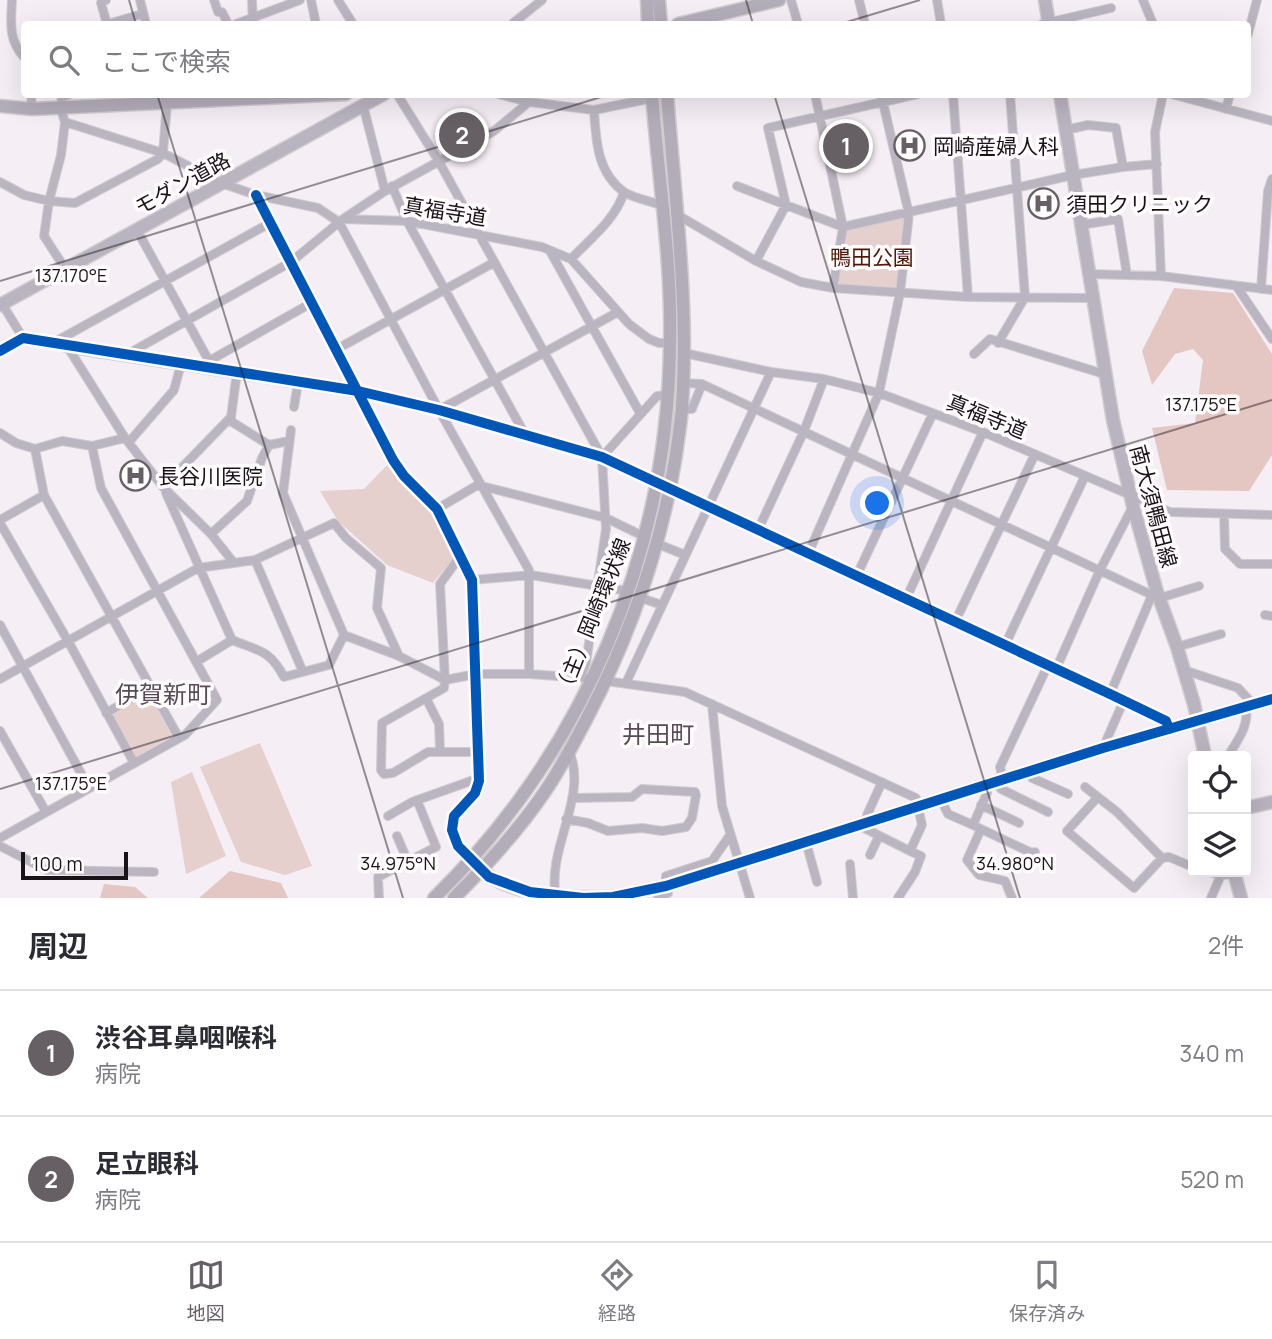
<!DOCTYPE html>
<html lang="ja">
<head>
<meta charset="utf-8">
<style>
	:root { --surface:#fff; --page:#f7f7f7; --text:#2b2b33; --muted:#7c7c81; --line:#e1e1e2; --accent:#666065 }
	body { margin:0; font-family:Manrope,"Noto Sans JP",sans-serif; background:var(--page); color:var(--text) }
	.controls { position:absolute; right:21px; bottom:21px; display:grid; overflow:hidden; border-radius:7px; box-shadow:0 7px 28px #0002 }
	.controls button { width:63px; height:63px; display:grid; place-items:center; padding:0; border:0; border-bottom:2px solid var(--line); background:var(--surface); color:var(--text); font:35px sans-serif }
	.scale { position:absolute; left:21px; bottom:18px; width:107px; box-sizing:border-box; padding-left:7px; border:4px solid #191318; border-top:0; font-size:19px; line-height:24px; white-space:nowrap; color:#191318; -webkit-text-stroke:5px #fffcfe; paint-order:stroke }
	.you { position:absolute; left:878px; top:504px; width:24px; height:24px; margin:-18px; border:5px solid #fff; border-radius:50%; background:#1a73e8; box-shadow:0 0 0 10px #1a73e833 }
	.badge { display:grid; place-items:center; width:46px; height:46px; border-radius:50%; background:var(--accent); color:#fff; font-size:23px; font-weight:700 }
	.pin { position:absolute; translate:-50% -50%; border:4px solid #fff; box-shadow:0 2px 7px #0006 }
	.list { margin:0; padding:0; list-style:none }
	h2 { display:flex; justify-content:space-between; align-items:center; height:91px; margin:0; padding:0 28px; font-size:30px }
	h2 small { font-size:23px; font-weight:400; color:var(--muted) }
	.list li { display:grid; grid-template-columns:46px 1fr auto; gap:21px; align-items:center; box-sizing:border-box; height:126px; padding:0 28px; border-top:2px solid var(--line) }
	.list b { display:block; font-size:26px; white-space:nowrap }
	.list p { margin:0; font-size:23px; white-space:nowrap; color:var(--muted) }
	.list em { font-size:23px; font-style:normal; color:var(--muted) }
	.icon { flex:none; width:38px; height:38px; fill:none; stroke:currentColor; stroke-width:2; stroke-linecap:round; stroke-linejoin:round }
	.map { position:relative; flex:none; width:1272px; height:898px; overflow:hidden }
	.search { position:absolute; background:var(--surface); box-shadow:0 7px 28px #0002; left:21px; right:21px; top:21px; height:77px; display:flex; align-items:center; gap:18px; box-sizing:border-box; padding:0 24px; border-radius:7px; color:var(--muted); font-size:26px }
	.sheet { height:343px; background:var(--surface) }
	nav { display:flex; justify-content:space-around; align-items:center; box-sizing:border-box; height:98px; border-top:2px solid var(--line); background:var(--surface); font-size:19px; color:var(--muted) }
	nav a { display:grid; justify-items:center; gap:4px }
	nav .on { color:var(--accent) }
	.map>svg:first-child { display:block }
	.green { fill:#e6d0cd }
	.forest { fill:#e4c6c2 }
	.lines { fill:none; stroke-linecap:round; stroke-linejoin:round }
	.street-casing { stroke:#d2ccd1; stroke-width:10 }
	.secondary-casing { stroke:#d2ccd1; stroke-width:15 }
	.primary-casing { stroke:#d2ccd1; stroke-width:15 }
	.street { stroke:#bab5c0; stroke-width:8 }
	.secondary { stroke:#bab3c0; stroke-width:12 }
	.primary { stroke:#b3adba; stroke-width:12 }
	.cycleway-casing { stroke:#fffcfe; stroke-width:15 }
	.cycleway { stroke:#0057b8; stroke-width:10 }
	.ticks { fill:none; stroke:#191318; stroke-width:2; stroke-opacity:0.45 }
	.labels { text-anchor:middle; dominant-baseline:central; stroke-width:7; stroke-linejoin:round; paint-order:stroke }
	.poi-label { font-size:21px; fill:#191318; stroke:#fffcfe; text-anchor:start }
	.street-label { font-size:21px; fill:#191318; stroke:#fffcfe }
	.park-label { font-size:21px; fill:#501606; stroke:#fffcfe }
	.quarter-label { font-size:24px; fill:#584b56; stroke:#fffcfe }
	.ticks-label { font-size:18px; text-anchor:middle; fill:#191318; stroke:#fffcfe; stroke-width:7; stroke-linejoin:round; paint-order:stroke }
</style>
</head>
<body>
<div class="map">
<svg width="1272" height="898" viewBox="0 0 1272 898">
	<rect width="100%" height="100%" fill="#f6eef5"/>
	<path class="green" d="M905,218l-6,72 -62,-5 9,-56z
		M389,463l9,17 34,34 23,42 -22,27 -46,-18 -49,-44 -18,-30 44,-2z
		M149,694l23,42 -36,21 -23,-43z
		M260,743l52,123 -27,9 -44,-13 -41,-95z
		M192,772l34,84 -40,18 -15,-92z"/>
	<path class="forest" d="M1174,288l59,5 39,61v101l-23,36 -82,-1 -15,-62 43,-5 8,-63 -10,-11 -18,5 -23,31 -10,-34z
		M230,871l51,12 7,15h-89z
		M104,884l31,3 13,11h-48z"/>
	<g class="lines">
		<defs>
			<path id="street" d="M12,0c-1,22 -4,40 12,57
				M106,0l-5,3 6,21
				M140,0l6,24
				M214,0l4,12h4l6,12
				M252,0l1,24
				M311,0l5,24
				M338,0l15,24
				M791,0l7,24
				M859,0l6,24
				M937,0l4,24
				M1143,0l10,24
				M108,24l34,-10
				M236,24l64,-24
				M512,24l30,-24
				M1042,24l69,-16
				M1248,34l9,-34
				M31,94l1,15
				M397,94l41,66 164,297 4,72 -20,134 -5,13
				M498,94l31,8 65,8 59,-12
				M815,94l28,133 -10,61
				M953,94l15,203
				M1171,94l101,27
				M363,105l22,86
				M1226,109l4,-15
				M594,110c2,30 3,63 30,82 9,6 26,9 37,13
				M65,122l98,31 58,30 35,12 62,13 21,14 100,188 90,160v104
				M1066,130l22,-5 28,3 7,39
				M0,182l24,13 25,6 26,2 83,-44 5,-6 4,-50 -2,-9
				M392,186l15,35 116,210v3
				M737,186l106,41 230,-52 50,-8 34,-3
				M256,195l137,265 11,16 33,33 35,71 7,201c-10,36 -54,37 -6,79
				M676,214l80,47 45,21 32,6 135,9 124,1
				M343,219l64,2 135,26 29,12 58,65 20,15 10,4h11
				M1081,225l37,-6 9,56
				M137,230l72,131 1,7
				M550,251l90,162
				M571,259c19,-20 45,-40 53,-67
				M756,261l30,-56 -18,-77 150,-34
				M66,270l-22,-34 5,-35 12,-46 4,-33 -5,-15 2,-9 8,-4
				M1089,274l72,2 111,14
				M1161,276l-6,-144 8,-38
				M1237,287l35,52
				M1261,289l7,-98 4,-12
				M1,302l22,36
				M53,343l217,-120
				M998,343l27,-46 -15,-203
				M337,349l156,-86
				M0,351l23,-13 44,8 58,92 38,49 48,47 23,29
				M684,353l87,19 53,7 55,14 104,39 187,80 102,3
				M974,354l16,-15 114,35
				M126,355l165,-93 52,-43 42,-28 109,-60 35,-29
				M209,361l104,-59
				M683,383l19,1 450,211 6,-2
				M358,391l81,19 163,47 508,237 56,27 3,8
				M294,407l4,-24
				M682,409h10l10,-25
				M439,410l179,-98
				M229,420l40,25 20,-4
				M291,430l-8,63 61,142 55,21 46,24 31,-6h53l56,4
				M0,433l16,10 19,6 27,-8 30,5 33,-8
				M129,442l45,-52 7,-26
				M35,449l9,46 135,243
				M602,457l55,-61 10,-1
				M163,487l68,-70 6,-45
				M166,493l66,147c27,11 38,10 52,37l45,-12 15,-30
				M437,509l39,-23h6l124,32 39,19
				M1224,514l1,35 15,15h32
				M0,520l44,-25
				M0,523l68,118 66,122
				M758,530l46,-99 20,-52
				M211,534l36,-33 15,-43 7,-13
				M658,544l27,11
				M808,554l71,-161 21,-100 9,-79 -28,-120
				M461,555l-21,29 5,96 -1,8 -62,35 -1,47 3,4 9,-1 35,-21h51
				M255,560l48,112
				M856,577l77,-164
				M472,580l59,-5 97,16
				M641,598l21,7
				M1160,598l39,-12
				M906,599l77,-167
				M1265,615l7,1
				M955,622l80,-168
				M0,625l89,163
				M1005,645l80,-169
				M1177,647l44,-13
				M196,662l36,-22
				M1056,669l44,-99 33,-64
				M1184,670l54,18 15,16
				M0,679l198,-111 57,-8 79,-37 12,15 35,30 -4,40 22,48
				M606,681l79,11 231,106 6,27 -12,26 11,5 -6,16 -17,26
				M626,683l145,-311
				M1110,694l42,-99
				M426,698l13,26 1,28
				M712,704l10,102 28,92
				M106,713l45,-26
				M0,731l46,81
				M1103,748l21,-48
				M1228,756c10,-16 21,-30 18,-49
				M1029,772l3,6 36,16
				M1003,780l-3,-13 48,-102
				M996,783l5,6 47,23
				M986,786l1,7 -14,32 8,4 -14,31 12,15 26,6 7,17
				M1085,787l32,25 45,46 7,-1 24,10
				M1097,798l-30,33 67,57 28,-30
				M941,800l7,14 25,11
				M981,805l38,18
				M388,816l24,-14 67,-24
				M566,819l22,4 20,8 34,-3 20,3 24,-4 6,-9 4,-23 -1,-3 -53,-3 -10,8 -60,1
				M869,822l-2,-7 15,-33
				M863,824l1,4 46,23
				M981,829l51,24 3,-1
				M397,836l11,26
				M0,838l185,-103 32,-35 -116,-212 -9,-42
				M806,842l11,40
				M0,846l47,24 107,2
				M870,855l9,-19
				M850,864l3,34
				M1209,872l12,3 14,-1
				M379,898l-1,-21 58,-30 -19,-47
				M556,898c-10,-50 33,-101 13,-147
				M658,898l10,-5 -2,-7v-10l46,-15 18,-26
				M1211,898l10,-23"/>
			<path id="secondary" d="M1045,0l4,24
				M1060,94l53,326 20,86 24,86 20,55 17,57 11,52
				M0,305l384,-211
				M67,346l291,45
				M1246,808l26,-6
				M482,870c27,27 94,28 130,27 18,-2 36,-7 54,-11l437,-138 169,-49
				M1234,872l7,26"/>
			<path id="primary" d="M647,0l1,24
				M659,0l2,24
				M678,24l101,-24
				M0,106l32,3 314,-15
				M434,898c150,-147 234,-344 236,-555 2,-83 -12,-166 -18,-249
				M454,898c32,-32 64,-67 90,-105 16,-23 29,-48 42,-73 44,-84 75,-172 90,-265 2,-16 5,-32 6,-48 7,-103 -7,-209 -15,-313"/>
		</defs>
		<use href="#street" class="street-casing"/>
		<use href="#secondary" class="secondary-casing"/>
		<use href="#primary" class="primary-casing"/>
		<use href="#street" class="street"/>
		<use href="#secondary" class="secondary"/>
		<use href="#primary" class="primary"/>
		<defs>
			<path id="cycleway" d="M256,195l137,265 11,16 33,33 35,71 7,201 -4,12 -21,23 -2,14 6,16 31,31 41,15 53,6 30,-1 53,-11 437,-138 169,-49
				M0,351l23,-13 335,53 81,19 163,47 508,237 56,27 3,8"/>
		</defs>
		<use href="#cycleway" class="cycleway-casing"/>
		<use href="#cycleway" class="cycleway"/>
	</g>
	<path class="ticks" d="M129,0l7,24M746,0l7,24M840,24l80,-24M157,94l246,804M774,94l246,804M0,281l611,-187M0,789l1272,-389"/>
	<defs>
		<symbol id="hospital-ring" viewBox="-11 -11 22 22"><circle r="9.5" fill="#fffcfe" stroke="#666065" stroke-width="1.5"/><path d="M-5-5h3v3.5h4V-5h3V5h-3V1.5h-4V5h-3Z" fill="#666065"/></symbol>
	</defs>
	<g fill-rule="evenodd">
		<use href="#hospital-ring" x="892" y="128" width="35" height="35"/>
		<use href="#hospital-ring" x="1026" y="186" width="35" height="35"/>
		<use href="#hospital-ring" x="118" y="458" width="35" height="35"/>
	</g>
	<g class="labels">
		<g class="poi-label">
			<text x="933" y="146">岡崎産婦人科</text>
			<text x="1066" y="204">須田クリニック</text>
			<text x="158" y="476">長谷川医院</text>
		</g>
		<g class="street-label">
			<text transform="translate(182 183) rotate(-29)">モダン道路</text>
			<text transform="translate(445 211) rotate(9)">真福寺道</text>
			<text transform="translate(987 416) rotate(22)">真福寺道</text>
			<text transform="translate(1154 506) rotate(75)">南大須鴨田線</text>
			<text transform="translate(592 617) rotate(-68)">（主）岡崎環状線</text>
		</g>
		<g class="park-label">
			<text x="872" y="257">鴨田公園</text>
		</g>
		<g class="quarter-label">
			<text x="163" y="693">伊賀新町</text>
			<text x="658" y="733">井田町</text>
		</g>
	</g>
	<g class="ticks-label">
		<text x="71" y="282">137.170°E</text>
		<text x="1201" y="411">137.175°E</text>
		<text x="71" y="790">137.175°E</text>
		<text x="398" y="870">34.975°N</text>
		<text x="1015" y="870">34.980°N</text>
	</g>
</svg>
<div class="controls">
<button><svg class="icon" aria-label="locate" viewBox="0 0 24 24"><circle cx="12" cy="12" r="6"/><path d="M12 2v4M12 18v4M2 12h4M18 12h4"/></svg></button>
<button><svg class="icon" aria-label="layers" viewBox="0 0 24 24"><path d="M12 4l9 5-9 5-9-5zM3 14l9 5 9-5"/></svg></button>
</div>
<div class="scale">100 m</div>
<div class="you"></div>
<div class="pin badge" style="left:846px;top:146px">1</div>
<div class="pin badge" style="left:462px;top:135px">2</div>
<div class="search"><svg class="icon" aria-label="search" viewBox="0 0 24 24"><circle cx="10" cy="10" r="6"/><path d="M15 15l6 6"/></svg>ここで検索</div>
</div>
<section class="sheet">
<h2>周辺<small>2件</small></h2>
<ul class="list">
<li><span class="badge">1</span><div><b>渋谷耳鼻咽喉科</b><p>病院</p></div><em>340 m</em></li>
<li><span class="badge">2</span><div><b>足立眼科</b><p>病院</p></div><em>520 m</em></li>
</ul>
</section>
<nav>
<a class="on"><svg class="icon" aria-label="map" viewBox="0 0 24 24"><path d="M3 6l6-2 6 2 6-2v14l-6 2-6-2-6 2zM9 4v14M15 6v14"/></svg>地図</a>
<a><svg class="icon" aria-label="directions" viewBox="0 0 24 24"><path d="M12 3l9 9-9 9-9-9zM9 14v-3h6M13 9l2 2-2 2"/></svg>経路</a>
<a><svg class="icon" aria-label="saved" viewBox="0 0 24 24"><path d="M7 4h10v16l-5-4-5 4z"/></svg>保存済み</a>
</nav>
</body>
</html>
